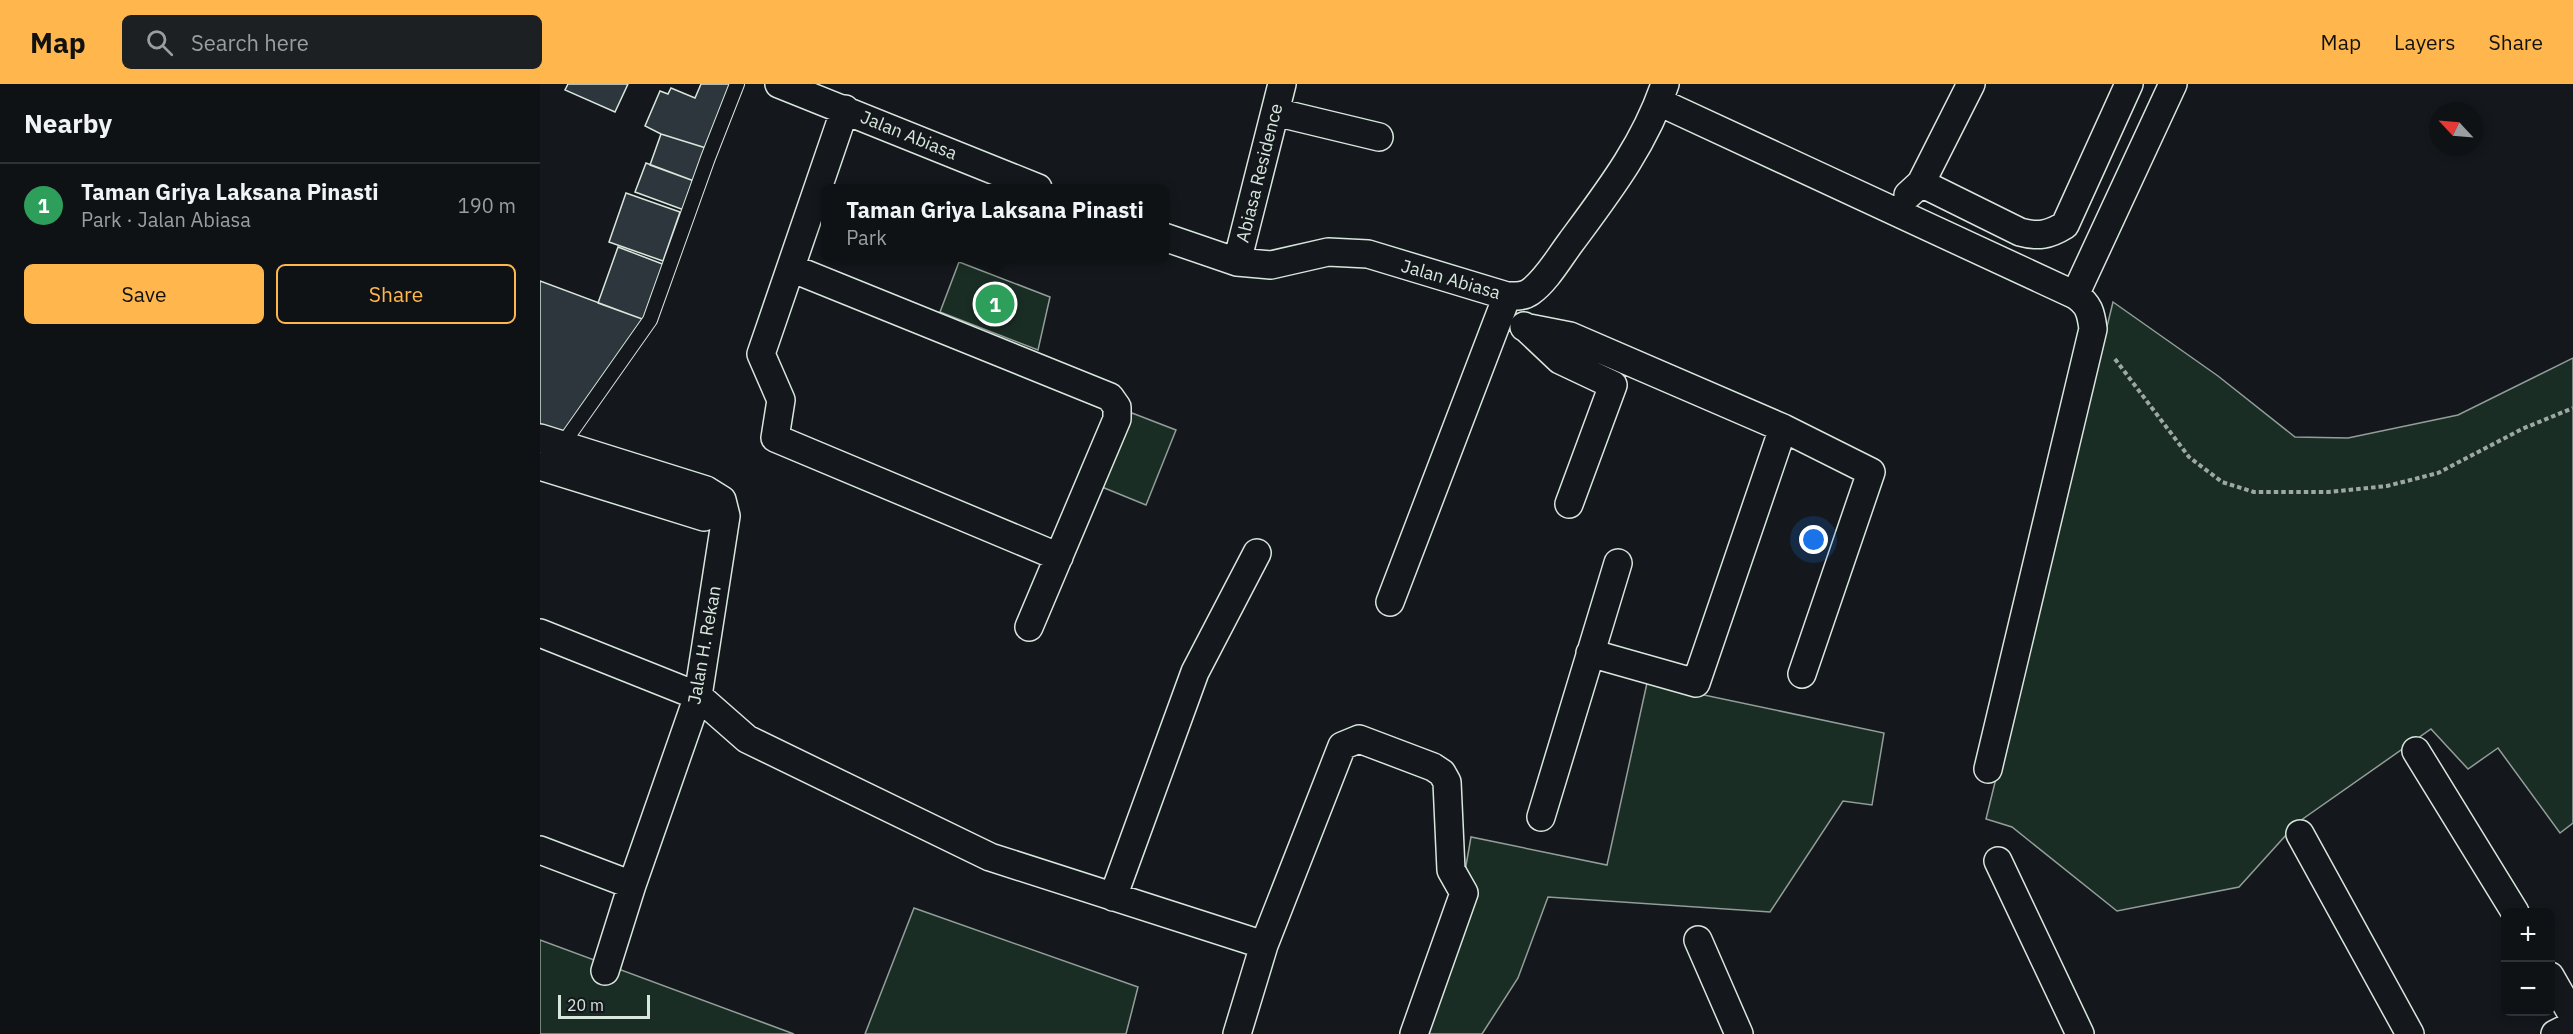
<!DOCTYPE html>
<html lang="en">
<head>
<meta charset="utf-8">
<style>
	:root { --surface:#0f1215; --page:#1d2022; --text:#f1f3f6; --muted:#9b9ea0; --line:#2f3234; --accent:#ffb74d }
	body { margin:0; font-family:"IBM Plex Sans",sans-serif; background:var(--page); color:var(--text) }
	.controls { position:absolute; right:18px; bottom:18px; display:grid; overflow:hidden; border-radius:9px; box-shadow:0 3px 9px #0003 }
	.controls button { width:54px; height:54px; display:grid; place-items:center; padding:0; border:0; border-bottom:2px solid var(--line); background:var(--surface); color:var(--text); font:30px sans-serif }
	.compass { position:absolute; left:1889px; top:18px; width:54px; height:54px; border-radius:50%; background:var(--surface); box-shadow:0 3px 9px #0003; rotate:296deg }
	.scale { position:absolute; left:18px; bottom:15px; width:92px; box-sizing:border-box; padding-left:6px; border:3px solid #d8e6dc; border-top:0; font-size:16px; line-height:21px; white-space:nowrap; color:#d8e6dc; -webkit-text-stroke:4px #14181c; paint-order:stroke }
	.you { position:absolute; left:1274px; top:456px; width:21px; height:21px; margin:-15px; border:4px solid #fff; border-radius:50%; background:#1a73e8; box-shadow:0 0 0 9px #1a73e833 }
	.badge { display:grid; place-items:center; width:39px; height:39px; border-radius:50%; background:var(--accent); color:#fff; font-size:20px; font-weight:700 }
	.pin { position:absolute; translate:-50% -50%; border:3px solid #fff; box-shadow:0 2px 6px #0006 }
	.popup { position:absolute; left:281px; top:100px; width:348px; height:78px; box-sizing:border-box; display:grid; place-content:center; border-radius:9px; background:var(--surface); filter:drop-shadow(0 2px 4px #0005); font-size:20px; white-space:nowrap; color:var(--muted) }
	.popup b { font-size:22px; color:var(--text) }
	.popup::after { content:''; position:absolute; left:50%; top:100%; margin-left:-12px; border:12px solid transparent; border-top-color:var(--surface) }
	.list { margin:0; padding:0; list-style:none }
	h2 { display:flex; justify-content:space-between; align-items:center; height:78px; margin:0; padding:0 24px; font-size:26px }
	h2 small { font-size:20px; font-weight:400; color:var(--muted) }
	.list li { display:grid; grid-template-columns:39px 1fr auto; gap:18px; align-items:center; box-sizing:border-box; height:84px; padding:0 24px; border-top:2px solid var(--line) }
	.list b { display:block; font-size:22px; white-space:nowrap }
	.list p { margin:0; font-size:20px; white-space:nowrap; color:var(--muted) }
	.list em { font-size:20px; font-style:normal; color:var(--muted) }
	.actions { display:flex; gap:12px; padding:18px 24px }
	.actions a { flex:1; padding:14px 0; border:2px solid var(--accent); border-radius:9px; text-align:center; font-size:21px; color:var(--accent) }
	.actions .main { background:var(--accent); color:#111 }
	.icon { flex:none; width:33px; height:33px; fill:none; stroke:currentColor; stroke-width:2; stroke-linecap:round; stroke-linejoin:round }
	.map { position:relative; flex:none; width:2033px; height:950px; overflow:hidden }
	header { display:flex; align-items:center; gap:36px; box-sizing:border-box; height:84px; padding:0 30px; background:var(--accent); color:#111 }
	header strong { font-size:28px }
	nav { display:flex; gap:33px; margin-inline-start:auto; font-size:21px }
	.search { width:420px; height:54px; background:var(--page); display:flex; align-items:center; gap:15px; box-sizing:border-box; padding:0 21px; border-radius:9px; color:var(--muted); font-size:22px }
	main { display:flex }
	aside { flex:1; background:var(--surface) }
	.map>svg:first-child { display:block }
	.green { fill:#1a2d24; stroke:#939e99; stroke-width:1.5 }
	.building { fill:#2c363c; stroke:#d8e6dc; stroke-width:1.5 }
	.lines { fill:none; stroke-linecap:round; stroke-linejoin:round }
	.lane-casing { stroke:#d8e6dc; stroke-width:16 }
	.street-casing { stroke:#d8e6dc; stroke-width:30 }
	.path { stroke:#9da8a2; stroke-width:4; stroke-dasharray:4.5 3; stroke-linecap:butt }
	.lane { stroke:#14181c; stroke-width:14 }
	.street { stroke:#14181c; stroke-width:27 }
	.labels { text-anchor:middle; dominant-baseline:central; stroke-width:4.5; stroke-linejoin:round; paint-order:stroke }
	.street-label { font-size:18px; fill:#d8e6dc; stroke:#14181c }
</style>
</head>
<body>
<header>
<strong>Map</strong>
<div class="search"><svg class="icon" aria-label="search" viewBox="0 0 24 24"><circle cx="10" cy="10" r="6"/><path d="M15 15l6 6"/></svg>Search here</div>
<nav><a>Map</a><a>Layers</a><a>Share</a></nav>
</header>
<main>
<aside>
<h2>Nearby<small></small></h2>
<ul class="list">
<li><span class="badge" style="background:#2e9e5b">1</span><div><b>Taman Griya Laksana Pinasti</b><p>Park · Jalan Abiasa</p></div><em>190 m</em></li>
</ul>
<div class="actions"><a class="main">Save</a><a>Share</a></div>
</aside>
<div class="map">
<svg width="2033" height="950" viewBox="0 0 2033 950">
	<rect width="100%" height="100%" fill="#14181c"/>
	<path class="green" d="M419,178l91,35 -12,53 -98,-38z
		M1573,218l105,74 77,61 53,1 110,-23 115,-57v465l-13,10 -62,-85 -30,21 -37,-40 -134,94 -58,64 -122,24 -105,-84 -26,-8z
		M592,329l44,17 -30,75 -44,-18z
		M1107,599l237,50 -12,72 -29,-4 -73,111 -222,-15 -30,81 -36,56h-64l33,-83 20,-114 136,28z
		M374,824l224,79 -12,47h-261z
		M0,856l254,94h-254z"/>
	<path class="building" d="M28,0h60l-13,28 -50,-22z
		M161,0h29l-24,64 -45,-14 -16,-8 15,-35 8,3 3,-6 24,10z
		M121,50l45,14 -12,33 -44,-16z
		M106,79l48,18 -10,29 -49,-18z
		M86,109l54,19 -17,49 -54,-19z
		M78,163l47,18 -20,55 -47,-17z
		M0,197l105,39 -81,115 -24,-10z"/>
	<g class="lines">
		<defs>
			<path id="lane" d="M22,361l88,-125 58,-162 29,-74"/>
			<path id="street" d="M239,0l259,104
				M1119,18l416,193c14,9 16,18 18,34l-105,440
				M305,25l-84,245 20,46 -6,38 284,119
				M735,28l104,25
				M1381,99l99,49c18,5 29,3 45,-7l64,-141
				M1368,111l13,-12 50,-99
				M624,153l73,25 34,3 57,-13 40,2 139,42c8,0 16,1 23,-4 16,-11 29,-34 41,-50 37,-50 74,-98 94,-158
				M697,178l45,-178
				M251,184l319,129 7,10v12l-88,208
				M1535,211l98,-211
				M984,242l36,34 53,25 -44,119
				M984,243l46,9 213,92 88,44 -69,202
				M0,354l166,52 16,10 4,16 -28,180 -66,189 -27,86
				M0,382l164,51
				M850,518l117,-306
				M0,549l158,63 49,43 243,118 274,88
				M1050,569l106,30 87,-255
				M1876,667l99,161
				M1001,733l77,-254
				M1760,750l110,200
				M0,766l92,35
				M1458,777l82,173
				M573,813l82,-225 62,-119
				M1158,856l41,94
				M2010,892l23,40
				M697,950l27,-89 78,-199 17,-7 74,28 9,6 5,9 4,88 13,23 -50,141
				M2015,950l18,-9"/>
		</defs>
		<use href="#lane" class="lane-casing"/>
		<use href="#street" class="street-casing"/>
		<path class="path" d="M1575,275l74,98 33,25 32,10h74l59,-6 51,-13 84,-44 51,-21"/>
		<use href="#lane" class="lane"/>
		<use href="#street" class="street"/>
	</g>
	<g class="labels">
		<g class="street-label">
			<text transform="translate(369 51) rotate(22)">Jalan Abiasa</text>
			<text transform="translate(719 89) rotate(-76)">Abiasa Residence</text>
			<text transform="translate(911 195) rotate(16)">Jalan Abiasa</text>
			<text transform="translate(164 561) rotate(-80)">Jalan H. Rekan</text>
		</g>
	</g>
</svg>
<div class="controls">
<button>+</button>
<button>−</button>
</div>
<svg class="compass" viewBox="-18 -18 36 36"><path d="M0-13l5 13h-10z" fill="#e53935"/><path d="M0 13l5-13h-10z" fill="#9b9ea0"/></svg>
<div class="scale">20 m</div>
<div class="you"></div>
<div class="pin badge" style="left:455px;top:220px;background:#2e9e5b">1</div>
<div class="popup"><b>Taman Griya Laksana Pinasti</b>Park</div>
</div>
</main>
</body>
</html>
